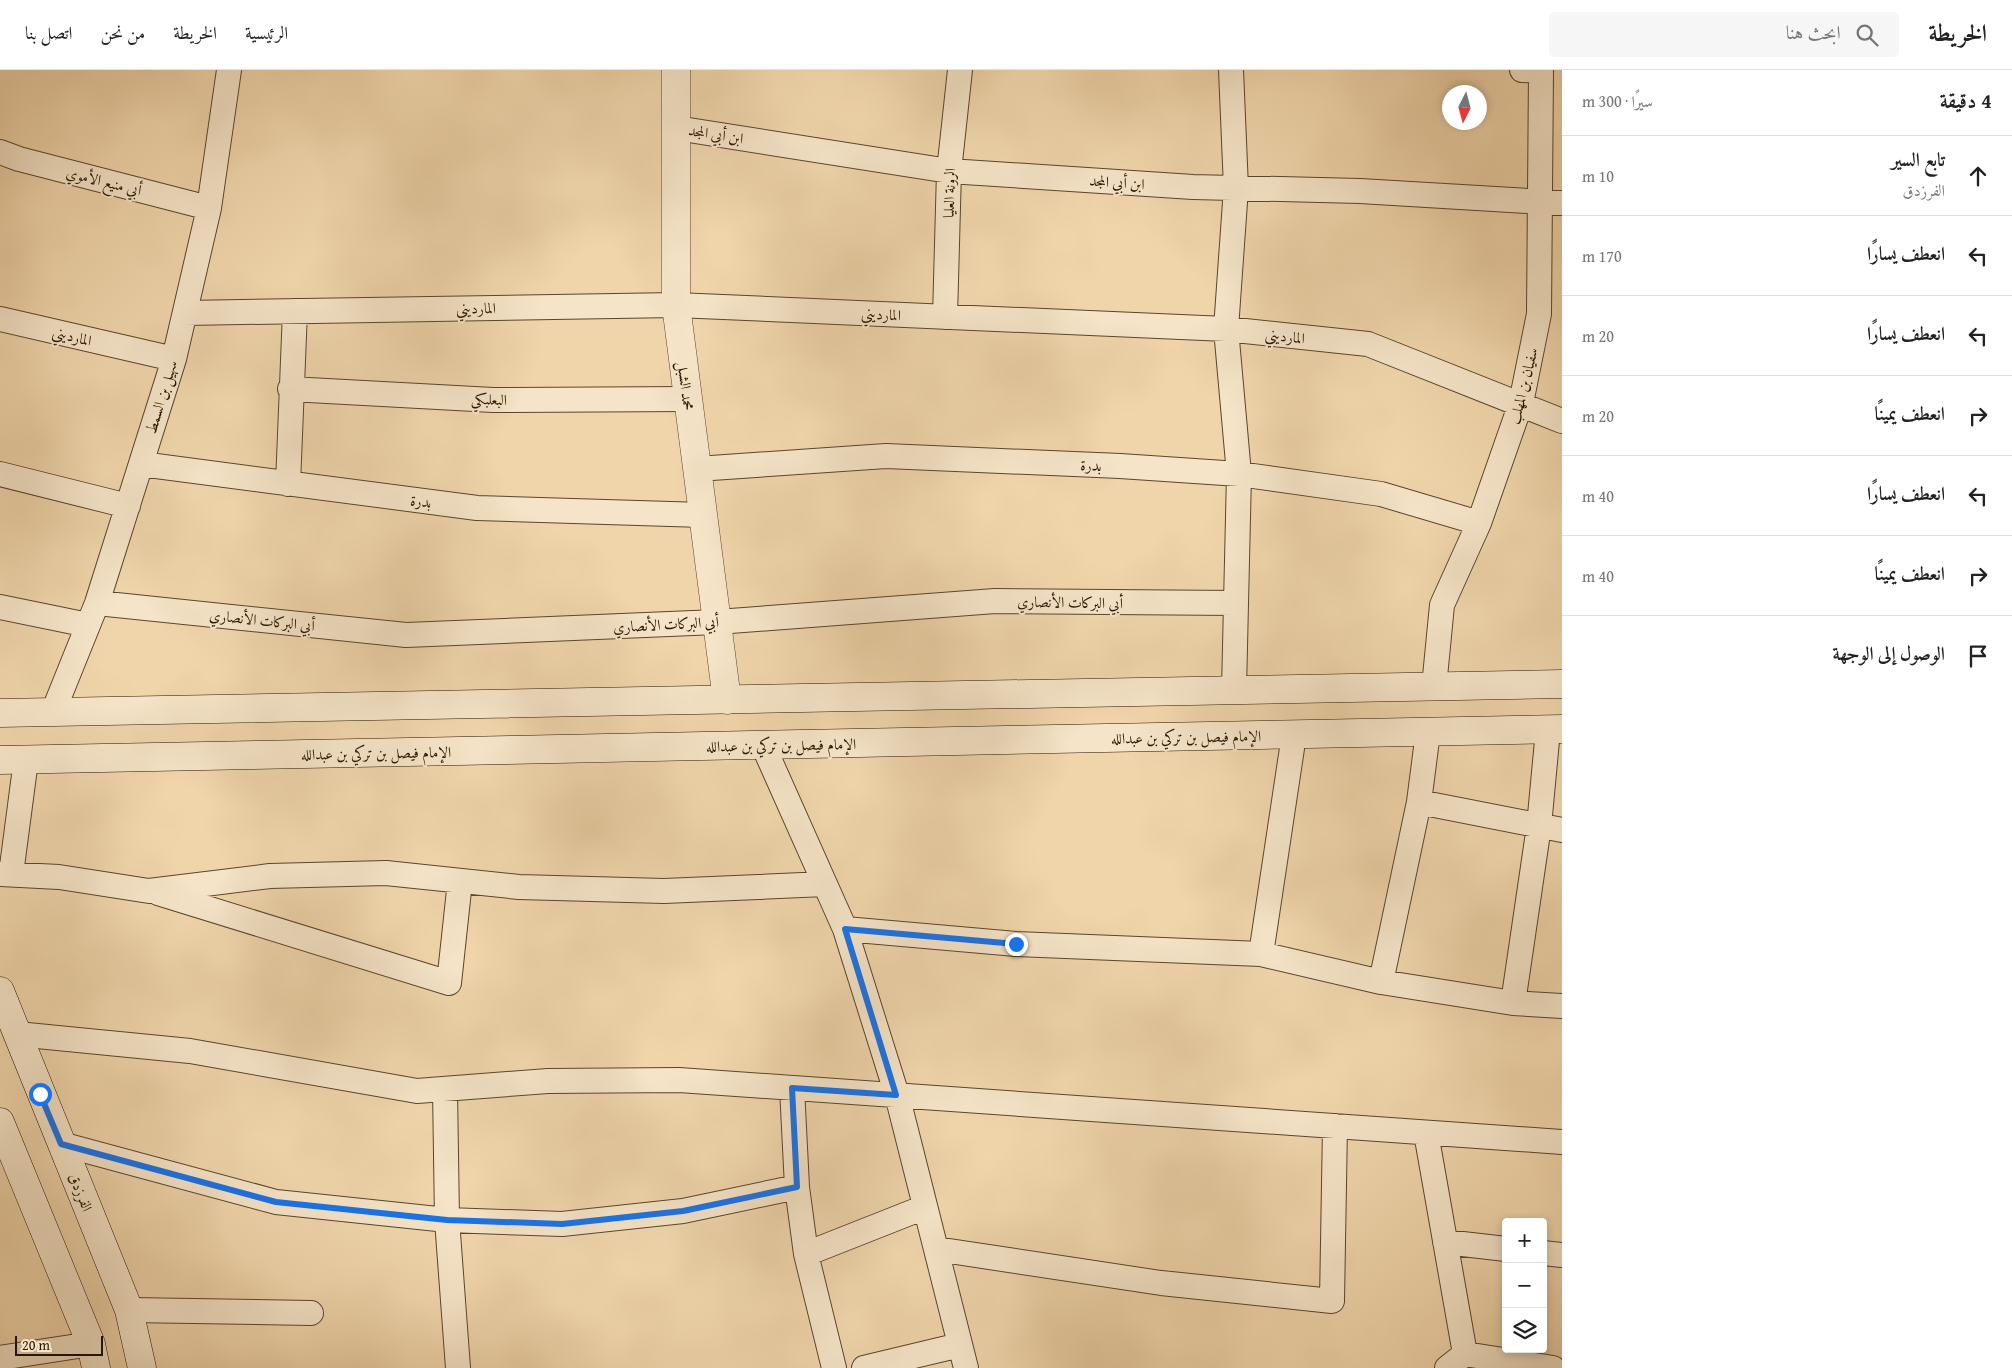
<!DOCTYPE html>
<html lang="ar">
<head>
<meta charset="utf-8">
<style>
	:root { --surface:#fff; --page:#f6f6f6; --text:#222; --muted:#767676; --line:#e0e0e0 }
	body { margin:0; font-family:"Gentium Book Plus",Amiri,serif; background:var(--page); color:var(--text); direction:rtl }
	.controls { position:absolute; right:15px; bottom:15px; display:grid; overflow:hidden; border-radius:5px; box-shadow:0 2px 8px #0003 }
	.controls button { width:45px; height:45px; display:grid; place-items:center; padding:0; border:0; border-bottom:1px solid var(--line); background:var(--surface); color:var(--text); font:25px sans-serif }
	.compass { position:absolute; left:1442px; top:15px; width:45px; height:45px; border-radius:50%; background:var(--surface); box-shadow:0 2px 8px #0003; rotate:186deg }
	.scale { position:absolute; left:15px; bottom:12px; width:88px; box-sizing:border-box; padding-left:5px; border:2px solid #281600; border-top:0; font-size:14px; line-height:18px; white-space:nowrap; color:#281600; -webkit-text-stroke:4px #f5e4c8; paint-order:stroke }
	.stop { position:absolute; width:15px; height:15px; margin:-11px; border:4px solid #1a73e8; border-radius:50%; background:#fff }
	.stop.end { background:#1a73e8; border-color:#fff; box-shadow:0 1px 5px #0008 }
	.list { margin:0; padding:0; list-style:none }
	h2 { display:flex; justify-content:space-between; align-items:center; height:65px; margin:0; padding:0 20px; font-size:21px }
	h2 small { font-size:16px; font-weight:400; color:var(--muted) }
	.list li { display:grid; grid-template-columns:32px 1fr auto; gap:15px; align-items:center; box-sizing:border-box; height:80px; padding:0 20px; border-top:1px solid var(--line) }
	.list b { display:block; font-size:19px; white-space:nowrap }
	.list p { margin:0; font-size:16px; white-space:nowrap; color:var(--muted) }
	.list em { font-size:16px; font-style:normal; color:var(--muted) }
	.icon { flex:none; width:28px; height:28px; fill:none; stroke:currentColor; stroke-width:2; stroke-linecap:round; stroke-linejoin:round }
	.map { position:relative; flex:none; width:1562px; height:1298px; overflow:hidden; direction:ltr }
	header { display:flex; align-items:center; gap:30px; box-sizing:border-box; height:70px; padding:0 25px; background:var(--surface); border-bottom:1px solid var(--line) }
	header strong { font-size:24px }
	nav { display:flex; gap:28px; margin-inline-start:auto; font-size:18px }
	.search { width:350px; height:45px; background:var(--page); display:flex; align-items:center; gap:12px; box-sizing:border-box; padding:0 18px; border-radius:5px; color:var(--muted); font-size:19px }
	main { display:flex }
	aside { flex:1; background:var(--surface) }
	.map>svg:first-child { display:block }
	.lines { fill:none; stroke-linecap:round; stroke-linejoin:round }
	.minor-casing { stroke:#5a462b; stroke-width:26 }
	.tertiary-casing { stroke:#5a462b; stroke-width:29 }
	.secondary-casing { stroke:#281600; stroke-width:29 }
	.minor { stroke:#f5e4c8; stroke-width:24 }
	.tertiary { stroke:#f5e4c8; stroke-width:28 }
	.secondary { stroke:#f5e4c8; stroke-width:28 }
	.route { stroke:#1a73e8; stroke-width:6 }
	.labels { text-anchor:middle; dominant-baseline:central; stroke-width:4; stroke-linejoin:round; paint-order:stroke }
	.street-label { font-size:15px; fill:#281600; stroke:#f5e4c8 }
</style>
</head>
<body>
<header>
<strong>الخريطة</strong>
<div class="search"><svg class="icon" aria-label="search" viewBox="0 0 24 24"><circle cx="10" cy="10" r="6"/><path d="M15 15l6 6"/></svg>ابحث هنا</div>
<nav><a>الرئيسية</a><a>الخريطة</a><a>من نحن</a><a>اتصل بنا</a></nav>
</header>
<main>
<aside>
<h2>4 دقيقة<small>سيرًا · 300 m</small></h2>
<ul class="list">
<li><svg class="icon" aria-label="ahead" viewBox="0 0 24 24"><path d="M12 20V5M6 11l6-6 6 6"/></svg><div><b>تابع السير</b><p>الفرزدق</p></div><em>10 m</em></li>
<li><svg class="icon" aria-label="left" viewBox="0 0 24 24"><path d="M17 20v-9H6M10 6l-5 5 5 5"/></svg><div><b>انعطف يسارًا</b></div><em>170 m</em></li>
<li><svg class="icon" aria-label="left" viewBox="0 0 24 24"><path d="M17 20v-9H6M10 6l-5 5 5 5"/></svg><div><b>انعطف يسارًا</b></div><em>20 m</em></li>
<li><svg class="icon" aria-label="right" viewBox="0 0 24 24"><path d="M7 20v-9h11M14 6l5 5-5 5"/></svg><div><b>انعطف يمينًا</b></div><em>20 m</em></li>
<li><svg class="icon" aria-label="left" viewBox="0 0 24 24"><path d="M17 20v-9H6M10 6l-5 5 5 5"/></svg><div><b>انعطف يسارًا</b></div><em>40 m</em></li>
<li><svg class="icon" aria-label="right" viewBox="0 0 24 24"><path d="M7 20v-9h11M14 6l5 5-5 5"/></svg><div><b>انعطف يمينًا</b></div><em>40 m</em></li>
<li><svg class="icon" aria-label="arrive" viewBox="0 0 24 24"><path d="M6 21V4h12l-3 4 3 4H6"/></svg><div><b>الوصول إلى الوجهة</b></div></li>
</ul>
</aside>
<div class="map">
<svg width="1562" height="1298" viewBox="0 0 1562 1298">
	<rect width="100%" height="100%" fill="#f0d5ab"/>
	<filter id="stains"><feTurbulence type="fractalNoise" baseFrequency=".004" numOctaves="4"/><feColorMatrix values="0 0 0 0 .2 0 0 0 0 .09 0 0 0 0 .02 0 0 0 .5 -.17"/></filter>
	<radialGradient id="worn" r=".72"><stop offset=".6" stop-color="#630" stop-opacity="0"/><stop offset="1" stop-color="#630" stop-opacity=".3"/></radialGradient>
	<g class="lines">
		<defs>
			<path id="minor" d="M1231,0l5,118 -10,141 13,145 -5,216
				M676,58l273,43 244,16 167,4 202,12
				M0,82l19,7 190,49
				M185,243l491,-8 550,24 142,15 194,77
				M945,247l4,-146 11,-101
				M0,249l174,40
				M290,319l203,11 195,-1
				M141,394l336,44 226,7
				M697,399l189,-13 234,10 119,8 142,20 98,29
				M0,404l128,32
				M288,414l7,-173
				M97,533l309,32 311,-13 278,-21 241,2
				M0,537l88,18
				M1434,617l8,-82 37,-82 42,-120 18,-89 2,-243 -19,-1
				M53,642l44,-109 77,-244 35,-151 20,-138
				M763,675l82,184 52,166 69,273
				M1419,732l143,28
				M0,804l59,3 90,14 121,-15 116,-3 133,14 145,4 161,-7
				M11,804l15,-114
				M158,823l291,90 11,-102
				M845,859l171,15 245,10 120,28 132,21 49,3
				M1261,884l33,-219
				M1381,912l38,-180 9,-70
				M1513,933l26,-177 9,-96
				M17,964l173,17 227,40 131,-10 131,-1 883,62
				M792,1018l5,99 9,67 28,114
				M445,1019l2,131 11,148
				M1426,1063l39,221 -18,14
				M61,1074l215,58 171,18 115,4 121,-13 114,-24
				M1445,1172l61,7
				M936,1179l225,34 171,18 3,-175
				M1543,1183l19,2
				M806,1184l119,-47
				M129,1240l182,3
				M1465,1284l88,14
				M0,1288l91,-14
				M864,1298l96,-23"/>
			<path id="tertiary" d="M676,0v235l51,395"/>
			<path id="secondary" d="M0,643l1562,-29
				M0,690l1562,-31
				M0,921l129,319 13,58
				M0,1052l91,222 5,24"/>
		</defs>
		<use href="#minor" class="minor-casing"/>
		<use href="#tertiary" class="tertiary-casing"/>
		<use href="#secondary" class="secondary-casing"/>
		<use href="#minor" class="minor"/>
		<use href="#tertiary" class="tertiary"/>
		<use href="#secondary" class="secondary"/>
	</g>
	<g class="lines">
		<path class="route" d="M40,1024l21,50 215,58 171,18 115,4 121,-13 114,-24 -5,-99 104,7 -51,-166 171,15"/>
	</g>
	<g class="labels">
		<g class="street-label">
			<text transform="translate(716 64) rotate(9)">ابن أبي المجد</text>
			<text transform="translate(104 111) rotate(14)">أبي منيع الأموي</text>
			<text transform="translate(1117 112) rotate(4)">ابن أبي المجد</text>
			<text transform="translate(949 123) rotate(-88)">الرونة العليا</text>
			<text transform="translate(476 238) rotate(-1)">المارديني</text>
			<text transform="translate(881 244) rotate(3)">المارديني</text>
			<text transform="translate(72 266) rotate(13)">المارديني</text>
			<text transform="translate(1285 266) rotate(6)">المارديني</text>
			<text transform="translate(686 316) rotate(83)">محمد الشبل</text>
			<text transform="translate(1523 316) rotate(-76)">سفيان بن المهلب</text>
			<text transform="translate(161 327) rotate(-73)">سهيل بن السمط</text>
			<text transform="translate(489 329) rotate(2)">البعلبكي</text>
			<text transform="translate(1091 395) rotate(3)">بدرة</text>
			<text transform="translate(421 431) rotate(7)">بدرة</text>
			<text transform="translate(1070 532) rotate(1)">أبي البركات الأنصاري</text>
			<text transform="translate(262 550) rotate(6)">أبي البركات الأنصاري</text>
			<text transform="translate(666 554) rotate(-3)">أبي البركات الأنصاري</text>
			<text transform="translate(1186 667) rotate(-1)">الإمام فيصل بن تركي بن عبدالله</text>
			<text transform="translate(781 675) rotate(-1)">الإمام فيصل بن تركي بن عبدالله</text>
			<text transform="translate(376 683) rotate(-1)">الإمام فيصل بن تركي بن عبدالله</text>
			<text transform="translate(81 1122) rotate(68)">الفرزدق</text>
		</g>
	</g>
	<rect width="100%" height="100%" filter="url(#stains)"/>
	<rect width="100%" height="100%" fill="url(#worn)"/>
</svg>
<div class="controls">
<button>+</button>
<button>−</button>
<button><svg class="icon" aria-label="layers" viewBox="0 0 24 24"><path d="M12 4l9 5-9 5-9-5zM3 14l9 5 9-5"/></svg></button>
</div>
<svg class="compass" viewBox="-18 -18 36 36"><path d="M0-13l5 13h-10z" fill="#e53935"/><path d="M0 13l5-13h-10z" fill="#767676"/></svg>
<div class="scale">20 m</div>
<div class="stop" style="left:40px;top:1024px"></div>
<div class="stop end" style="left:1016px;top:874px"></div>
</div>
</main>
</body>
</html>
